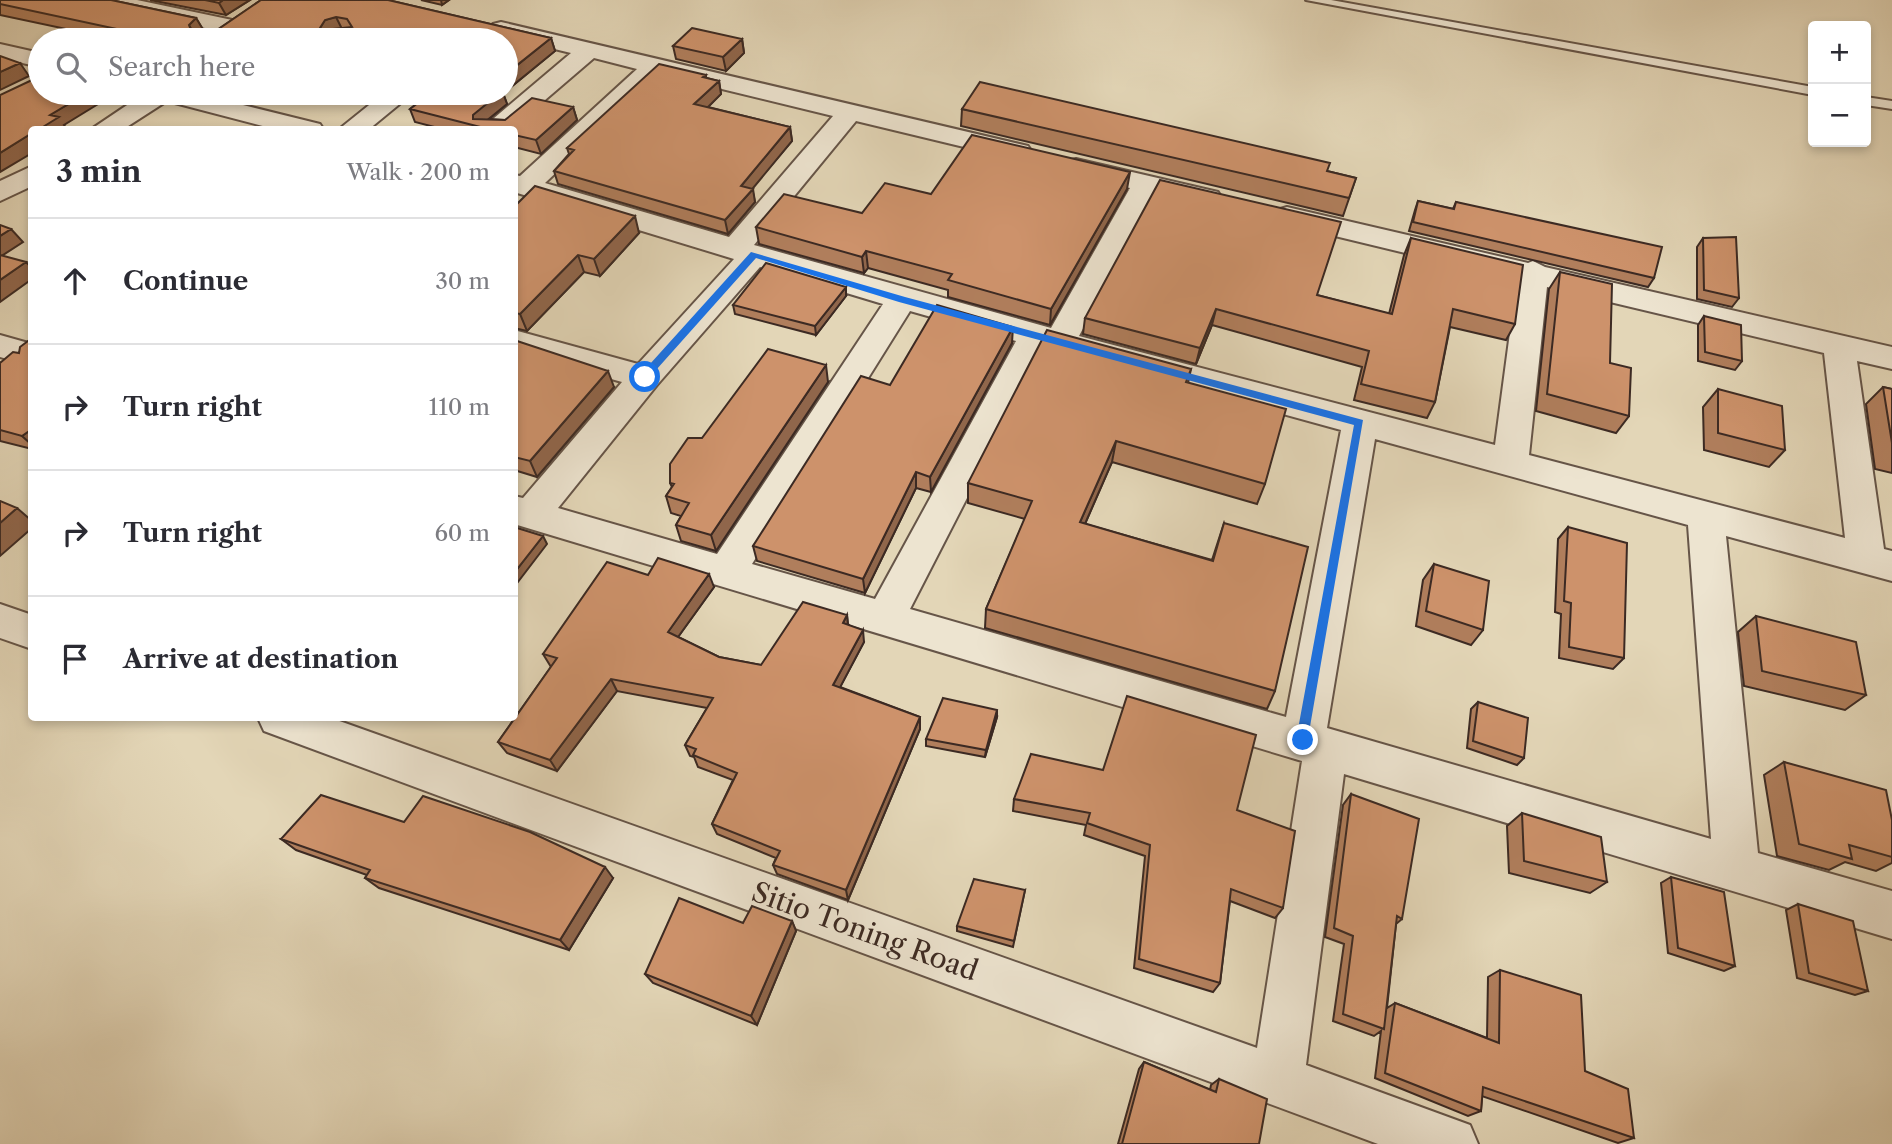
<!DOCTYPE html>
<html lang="en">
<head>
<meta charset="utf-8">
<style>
	:root { --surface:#fff; --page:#f2f2f3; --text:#2b2b33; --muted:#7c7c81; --line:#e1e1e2 }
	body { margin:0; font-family:"Libre Caslon Text",serif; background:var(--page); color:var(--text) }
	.controls { position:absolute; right:21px; top:21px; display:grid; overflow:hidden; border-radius:7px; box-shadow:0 4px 10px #0003 }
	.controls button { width:63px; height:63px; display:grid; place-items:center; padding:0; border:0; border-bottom:2px solid var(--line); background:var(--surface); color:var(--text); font:35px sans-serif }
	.stop { position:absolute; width:21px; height:21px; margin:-16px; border:5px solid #1a73e8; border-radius:50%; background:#fff }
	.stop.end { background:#1a73e8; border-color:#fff; box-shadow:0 2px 7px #0008 }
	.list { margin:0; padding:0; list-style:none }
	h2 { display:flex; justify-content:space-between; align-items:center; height:91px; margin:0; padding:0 28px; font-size:30px }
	h2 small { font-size:23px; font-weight:400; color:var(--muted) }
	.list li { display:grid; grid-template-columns:46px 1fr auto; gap:21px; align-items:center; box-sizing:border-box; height:126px; padding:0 28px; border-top:2px solid var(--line) }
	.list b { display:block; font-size:26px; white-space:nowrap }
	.list em { font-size:23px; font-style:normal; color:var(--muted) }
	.icon { flex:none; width:38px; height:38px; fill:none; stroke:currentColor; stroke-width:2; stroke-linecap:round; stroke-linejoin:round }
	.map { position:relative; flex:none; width:1892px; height:1144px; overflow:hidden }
	.search { position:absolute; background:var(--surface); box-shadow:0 4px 10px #0003; left:28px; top:28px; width:490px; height:77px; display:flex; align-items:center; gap:18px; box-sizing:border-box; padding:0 24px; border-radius:38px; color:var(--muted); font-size:26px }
	.panel { position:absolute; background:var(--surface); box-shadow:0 4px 10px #0003; left:28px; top:126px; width:490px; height:595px; border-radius:7px }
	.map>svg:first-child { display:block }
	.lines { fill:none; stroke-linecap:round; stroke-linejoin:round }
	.service-casing { stroke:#665548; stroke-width:4 }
	.minor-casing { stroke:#665548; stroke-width:4 }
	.service { fill:#ede4d0; fill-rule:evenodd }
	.minor { fill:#ede4d0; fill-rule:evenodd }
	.wall { fill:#b07e5c; stroke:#3c2a23; stroke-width:2 }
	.shaded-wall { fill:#90664b; stroke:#3c2a23; stroke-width:2 }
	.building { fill:#cd926b; stroke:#3c2a23; stroke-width:2; fill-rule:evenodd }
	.route { fill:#1a73e8 }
	.labels { text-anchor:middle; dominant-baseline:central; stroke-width:5; stroke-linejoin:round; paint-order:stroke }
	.near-street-label { font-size:28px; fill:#3c2a23; stroke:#ede4d0 }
</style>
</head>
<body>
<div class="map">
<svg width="1892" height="1144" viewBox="0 0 1892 1144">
	<rect width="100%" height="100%" fill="#e3d6b7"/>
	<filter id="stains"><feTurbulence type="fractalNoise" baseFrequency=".00286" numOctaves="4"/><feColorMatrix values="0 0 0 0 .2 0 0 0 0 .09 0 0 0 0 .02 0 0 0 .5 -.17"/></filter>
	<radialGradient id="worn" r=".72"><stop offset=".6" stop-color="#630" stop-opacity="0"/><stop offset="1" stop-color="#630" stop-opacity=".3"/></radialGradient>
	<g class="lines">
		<defs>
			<path id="service" d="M1306,0h25l482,87v8z
				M1866,97l26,4v8l-26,-4z"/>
			<path id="minor" d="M92,0h45l100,21 4,5 -4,5 -8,2 -125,-26 -8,-2z
				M501,22l527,124 4,6 -4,6 -10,2 -162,-39 -102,124 297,83 79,-140 -64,-15 -4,-6 4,-6 10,-2 142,33 4,6 -4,6 -10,3 -53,-13 -76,142 416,109 22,-165 -240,-58 -4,-6 4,-6 10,-3 241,56 5,-2 12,6 347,80v22l-35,-8 27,188 8,2v30l-166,-45 32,317 134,38v48l-548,-165 -38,291 164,60 8,19h-100l-1114,-413 -6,-13h73l926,330 45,-287 -788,-237v-28l9,2 99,-116 -108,-30v-22l124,34 96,-105 -220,-67v-17l6,1 117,-107 -43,-11 -84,72h-30l91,-77 -78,-19 -4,-5 4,-5zM660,74l173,42 -104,121 -184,-54zM760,267l123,37 -166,250 -159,-46 99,-123zM1547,287l277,66 21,185 -316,-83zM910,311l106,30 -141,258 -123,-35zM1044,348l297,82 -55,287 -376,-108zM1375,439l313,86 23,314 -384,-111z
				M0,44l40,9v14l-40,-9z
				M145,93h50l125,31 4,6h-46l-111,-29 -45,29h-32z
				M384,93h29l-45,37h-30z
				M32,166v20l-32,15v-20z
				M0,335l32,9v22l-32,-9z
				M0,604l32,11v34l-32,-11z"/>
		</defs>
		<use href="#service" class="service-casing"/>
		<use href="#minor" class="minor-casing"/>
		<use href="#service" class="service"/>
		<use href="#minor" class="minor"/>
	</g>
	<path class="wall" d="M0,0h111l85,18 7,12h14l44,-30h127l163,38 4,13 -49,40v-51h-388l-118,-25z
		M150,0h100l-24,15z
		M421,0h28l-7,5z
		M742,39l2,14 -18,18 -50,-12 -3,-13z
		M706,75v3l13,3 2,13 -13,13 82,20 2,14 -40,47 3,14 -27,32 -170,-50 -4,-13 15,-17 -2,-6z
		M409,93h94l4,11 -18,15 16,1 68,-13 4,13 -36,34 -27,-7v-17h-68l-31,-8 -5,-13 11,-9 -10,-2z
		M962,109l365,62 29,7 -13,38 -382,-90z
		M1127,189l-77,136 -102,-28v-7l-80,-22 -4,5 -105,-29 -3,-17 106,-14 69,-19z
		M1418,201l35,8 3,-7 198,76 -6,9 -239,-56 6,-21z
		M514,207l125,26 -39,43 -16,-4 -57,59 -13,-3z
		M1411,238l104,86 -9,16 -56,-13 -15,75 -8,16 -73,-18 8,-33 -150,-42 -16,39 -113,-30 2,-16 232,-23 72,19 15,-59z
		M1703,238l36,60 -7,9 -35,-8v-52z
		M1560,272l50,91 19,53 -13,17 -80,-22 13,-122z
		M846,296l-30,39 -81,-21 -2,-9z
		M1704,316l38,45 -7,9 -37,-9v-36z
		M32,338v111l-32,-8v-78l19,-10z
		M514,340l100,47 -77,90 -23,-7z
		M1012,343l-81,149 -15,-4 -51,105 -108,-32 -4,-15 137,-161z
		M1191,369l-3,14 77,101 -8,20 -145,-42 -27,62 127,36 12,-37 51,168 -8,18 -282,-81 1,-19 39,-90 -57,-16v-20z
		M828,382l-112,169 -35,-10 -5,-16 5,-9 -10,-3 -5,-17 6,-9 -2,-4 32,-45z
		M1883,387l9,2v84l-17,-4 -9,-65z
		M1718,389l67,61 -16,17 -65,-17 -1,-43z
		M1568,527l56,131 -11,11 -54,-11 2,-44 -6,-2 3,-73z
		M1434,564l49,66 -12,15 -55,-19 7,-46z
		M648,575l66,12 -36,50 41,20 42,8 86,-50 1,9 16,18 -24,45 80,30v12l-72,171 -71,-26 -4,-9 3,-7 -59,-24 -5,-10 21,-44 -35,-13 -4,-10 -4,-1 -5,-11 22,-37 -90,-17 -60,80 -50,-18 -9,-11 53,-75 -8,-13z
		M1756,616l110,79 -21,15 -101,-24 -6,-54z
		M1478,702l46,56 -7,7 -50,-17 4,-39z
		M997,717l-12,40 -59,-11v-7z
		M1784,762l108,58v43l-16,8 -31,-9 -16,8 -52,-14 -13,-81z
		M1351,794l51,125 -6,5 -9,84 8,-5 92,35 1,-61 12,-7 85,101 49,67 -16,5 -136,-47 -1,15 -13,5 -93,-38 6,-47 -7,5 -41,-15 11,-77 -19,-7 18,-132z
		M1014,799l223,11 46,98 -8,10 -45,-17 -10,82 -7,9 -79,-24 11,-112 -61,-21 2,-10 -73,-14z
		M1522,813l85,69 -17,11 -81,-20 -2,-47z
		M404,822l209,56 -44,72 -190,-62 -14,-10 2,-3 -71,-25 -15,-11z
		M1671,877l64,89 -11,5 -56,-18 -7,-70z
		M1025,890l-12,57 -56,-16v-5z
		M1798,904l70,87 -13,4 -58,-17 -11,-68z
		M792,921l4,10 -39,94 -104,-42 -8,-9 98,-51z
		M1144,1062l66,28 1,-5 8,-6 40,65h-141l21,-75z"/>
	<path class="shaded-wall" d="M223,0h27l-24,15 -7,-12z
		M441,0h8l-7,5z
		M336,17l6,12 -16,11 -6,-12 5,-8z
		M196,18l8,13 -7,9 -8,-15z
		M551,38l4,13 -49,40v-17z
		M742,39l2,14 -18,18 -3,-14z
		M20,63l9,13 -29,14v-18z
		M719,81l2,13 -24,24 -3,-14z
		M87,93h10l6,8 -39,24 4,5h-30l12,-15z
		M490,93h13l4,11 -27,22 -7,-7v-4z
		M573,107l4,13 -36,34 -5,-14z
		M790,127l2,14 -48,58 -3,-13z
		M32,133v20l-32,19v-19z
		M1130,172l-3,17 -77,136 1,-16z
		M753,189l2,13 -27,32 -3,-14z
		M635,216l4,17 -39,43 -6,-17z
		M11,229l12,13 -23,15v-21z
		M866,251l2,17 -4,5 -2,-16z
		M578,255l6,17 -57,59 -7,-17z
		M26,262l6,6v11l-32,23v-22z
		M846,287v9l-30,39 -1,-9z
		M1216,309l-4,16 -16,39 4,-16z
		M1013,327l-1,16 -81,149 -1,-15z
		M826,365l2,17 -112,169 -5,-16z
		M608,371l6,16 -77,90 -7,-16z
		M32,429v16l-10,-9z
		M1116,441l-4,21 -35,80 3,-20z
		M916,472v16l-51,105 -2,-14z
		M17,508l15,13v7l-32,28v-33z
		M543,536l4,8 -33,43v-14z
		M709,574l5,13 -41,57 -5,-12z
		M847,615l1,12 -5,-4z
		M863,630l1,12 -29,55 -2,-12z
		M611,679l6,12 -60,80 -7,-11z
		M997,710v7l-12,40 1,-7z
		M920,717v12l-72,171 -2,-10z
		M605,867l8,11 -44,72 -9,-10z
		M792,921l4,10 -39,94 -6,-9z"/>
	<path class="building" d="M0,0h111l85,18 -7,7 2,5h26l44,-30h127l163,38 -45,36v-34h-338l-168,-36zM336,17l11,2 5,8 -29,3 -3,-2 5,-8z
		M205,0h18l-4,3z
		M692,28l50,11 -19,18 -50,-11z
		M0,56l20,7 -20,9z
		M659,64l47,11 -3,2 16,4 -25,23 96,23 -49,59 12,3 -28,31 -171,-49 20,-21 -7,-2z
		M33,67l7,3v23h47l-37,22 9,2 -21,13h-6v3l-32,20v-58l32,-15z
		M980,82l350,81 -3,8 29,7 -7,20 -387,-89z
		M431,93h69l-27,22v4l32,1 27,-22 41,9 -37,33 -22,-5v-5h-22l-82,-21z
		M972,135l158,37 -79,137 -103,-29 4,-6 -86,-23 -4,6 -106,-30 28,-33 78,19 23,-30 46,11z
		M1160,180l181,42 -24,73 75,19 19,-76 112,27 -8,59 -62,-15 -18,93 -74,-18 8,-33 -153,-42 -16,39 -115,-30z
		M535,186l100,30 -41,43 -16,-4 -58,59 -6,-1v-106z
		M1418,201l36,8 2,-7 206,45 -8,31 -241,-56z
		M0,225l11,4 -11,7z
		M1736,237l3,61 -35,-8 -1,-52z
		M0,255l26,7 -26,18z
		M766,263l80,24 -31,39 -82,-21z
		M1560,272l52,12 -2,79 21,5 -2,48 -82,-22z
		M937,305l76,22 -83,150 -14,-5 -53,107 -110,-33 108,-170 29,9z
		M1704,316l37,9 1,36 -37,-9z
		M1047,330l144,39 -5,13 100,27 -21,75 -149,-43 -36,81 133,39 11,-38 84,24 -33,144 -289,-82 46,-108 -64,-18z
		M32,338v91l-10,7 -22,-6v-67l13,-11 6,1 1,-6z
		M514,340l94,31 -78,90 -16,-4z
		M768,349l58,16 -115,170 -35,-10 13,-22 -23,-7 8,-12 -4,-1v-19l18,-26h14z
		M1883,387l9,2v54z
		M1718,389l64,17 3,44 -67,-17z
		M0,501l17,7 -17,15z
		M514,527l29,9 -29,37z
		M1568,527l59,16 -3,115 -55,-11 2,-44 -7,-2z
		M658,558l51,16 -41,58 51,25 42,8 42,-63 44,13 -4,8 20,7 -30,55 87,32 -74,173 -73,-25 7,-14 -68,-27 25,-51 -44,-18 3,-6 -11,-4 28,-47 -102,-19 -61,81 -52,-18 59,-84 -14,-4 64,-92 41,13z
		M1434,564l55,17 -6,49 -57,-19z
		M1756,616l100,26 10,53 -104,-24z
		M1127,696l129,39 -19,75 58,21 -12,77 -52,-19 -11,94 -81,-24 11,-114 -63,-22 3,-10 -76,-14 17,-45 72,16z
		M943,698l54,12 -11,40 -60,-11z
		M1478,702l50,16 -4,40 -51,-17z
		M1784,762l102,28 6,30v37l-43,-12 3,14 -53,-15z
		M1351,794l68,25 -17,100 -5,-3 -13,113 -41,-15 10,-78 -19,-8z
		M321,795l83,27 19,-26 107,36 75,35 -45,73 -195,-62 5,-8 -89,-31z
		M1522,813l79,24 6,45 -83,-21z
		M1671,877l53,15 11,74 -57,-18z
		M974,879l51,11 -11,51 -57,-15z
		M679,898l64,25 9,-17 40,15 -41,95 -106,-42z
		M1798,904l55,17 15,70 -59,-18z
		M1500,970l81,25 4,76 43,18 6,49 -151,-51 -2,24 -96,-38 10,-70 104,40z
		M1144,1062l72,30 3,-13 48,20 -8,45h-137z"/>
	<path class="route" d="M751,252l154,45 458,123 -56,324h-9l-2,-4 58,-315 -455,-123 -143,-44 -108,121h-7v-5z"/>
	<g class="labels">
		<g class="near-street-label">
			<text transform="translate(865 931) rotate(20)">Sitio Toning Road</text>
		</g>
	</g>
	<rect width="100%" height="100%" filter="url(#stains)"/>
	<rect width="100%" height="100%" fill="url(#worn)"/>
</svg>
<div class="controls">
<button>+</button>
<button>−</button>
</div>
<div class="stop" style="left:645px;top:377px"></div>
<div class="stop end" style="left:1303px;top:740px"></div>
<div class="search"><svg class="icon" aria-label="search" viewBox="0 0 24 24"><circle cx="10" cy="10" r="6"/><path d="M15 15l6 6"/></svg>Search here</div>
<section class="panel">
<h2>3 min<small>Walk · 200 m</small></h2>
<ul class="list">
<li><svg class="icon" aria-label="ahead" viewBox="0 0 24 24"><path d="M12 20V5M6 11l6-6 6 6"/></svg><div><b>Continue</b></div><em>30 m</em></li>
<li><svg class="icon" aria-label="right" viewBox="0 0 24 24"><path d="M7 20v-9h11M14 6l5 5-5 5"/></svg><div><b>Turn right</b></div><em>110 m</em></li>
<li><svg class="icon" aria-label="right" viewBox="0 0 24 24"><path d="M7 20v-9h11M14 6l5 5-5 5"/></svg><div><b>Turn right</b></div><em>60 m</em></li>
<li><svg class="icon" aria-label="arrive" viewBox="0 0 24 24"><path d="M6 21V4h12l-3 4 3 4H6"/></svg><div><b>Arrive at destination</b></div></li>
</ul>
</section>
</div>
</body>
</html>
